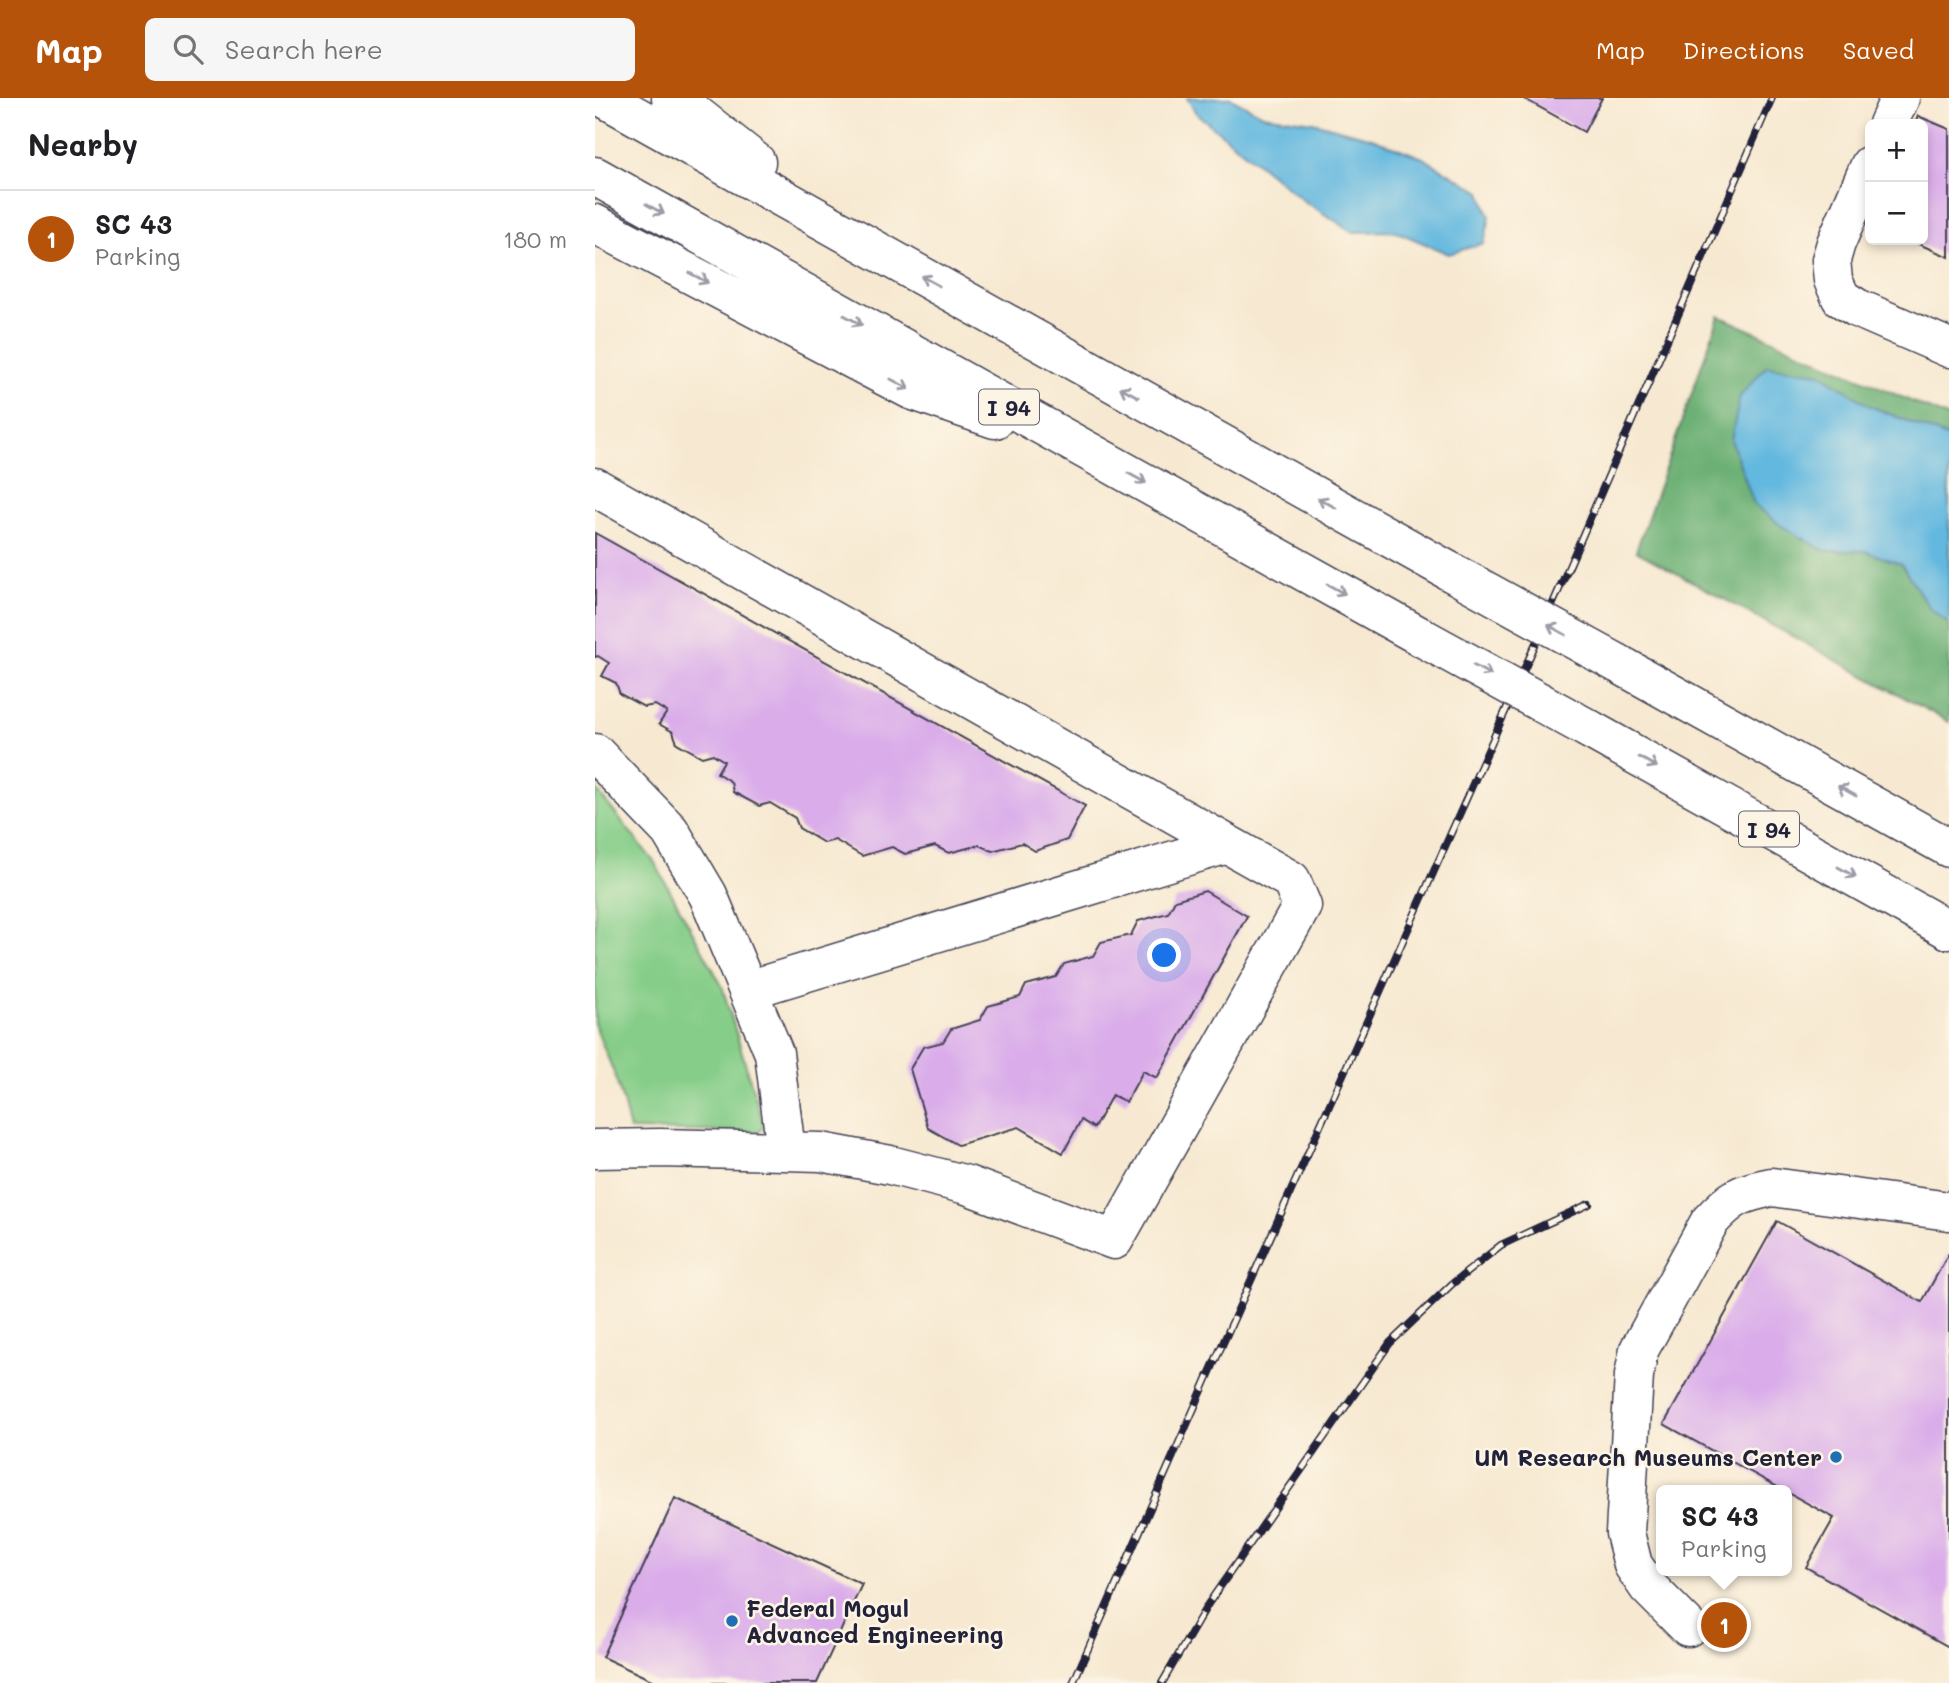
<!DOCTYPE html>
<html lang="en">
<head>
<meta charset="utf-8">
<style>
	:root { --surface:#fff; --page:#f6f6f6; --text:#202124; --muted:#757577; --line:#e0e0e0; --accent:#b45309 }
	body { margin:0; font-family:Mali,sans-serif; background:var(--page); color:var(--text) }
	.controls { position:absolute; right:21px; top:21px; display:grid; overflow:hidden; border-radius:10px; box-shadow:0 4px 10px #0003 }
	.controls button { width:63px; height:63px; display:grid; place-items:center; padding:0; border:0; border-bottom:2px solid var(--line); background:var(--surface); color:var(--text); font:35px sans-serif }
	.you { position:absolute; left:570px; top:858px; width:24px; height:24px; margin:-18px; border:5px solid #fff; border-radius:50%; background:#1a73e8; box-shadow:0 0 0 10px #1a73e833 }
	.badge { display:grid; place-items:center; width:46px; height:46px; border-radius:50%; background:var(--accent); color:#fff; font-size:23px; font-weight:700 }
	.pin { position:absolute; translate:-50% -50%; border:4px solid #fff; box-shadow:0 2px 7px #0006 }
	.popup { position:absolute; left:1061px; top:1387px; width:136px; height:91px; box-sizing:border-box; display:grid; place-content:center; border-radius:10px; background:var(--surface); filter:drop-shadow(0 2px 5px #0005); font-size:23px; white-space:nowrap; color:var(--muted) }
	.popup b { font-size:26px; color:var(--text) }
	.popup::after { content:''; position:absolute; left:50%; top:100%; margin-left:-14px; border:14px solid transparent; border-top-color:var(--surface) }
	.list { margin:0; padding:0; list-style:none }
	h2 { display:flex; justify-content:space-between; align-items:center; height:91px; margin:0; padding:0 28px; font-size:30px }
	h2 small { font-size:23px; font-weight:400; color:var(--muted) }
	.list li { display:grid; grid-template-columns:46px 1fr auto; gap:21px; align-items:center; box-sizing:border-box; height:98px; padding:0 28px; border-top:2px solid var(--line) }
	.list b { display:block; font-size:26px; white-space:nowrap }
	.list p { margin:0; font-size:23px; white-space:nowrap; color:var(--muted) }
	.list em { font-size:23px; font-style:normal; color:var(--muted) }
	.icon { flex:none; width:38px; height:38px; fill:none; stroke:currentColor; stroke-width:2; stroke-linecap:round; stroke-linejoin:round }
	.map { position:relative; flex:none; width:1354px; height:1585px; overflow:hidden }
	header { display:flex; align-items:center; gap:42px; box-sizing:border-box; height:98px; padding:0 35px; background:var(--accent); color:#fff }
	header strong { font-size:33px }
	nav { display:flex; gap:38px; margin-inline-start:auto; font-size:24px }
	.search { width:490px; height:63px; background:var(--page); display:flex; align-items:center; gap:18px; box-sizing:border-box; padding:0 24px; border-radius:10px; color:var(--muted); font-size:26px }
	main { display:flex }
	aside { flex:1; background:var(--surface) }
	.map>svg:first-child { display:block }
	.green { fill:#85cd88; stroke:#547862; stroke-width:2 }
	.forest { fill:#6cb074; stroke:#476958; stroke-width:2 }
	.water { fill:#62b8df; stroke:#426d8d; stroke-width:2 }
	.building { fill:#daadea }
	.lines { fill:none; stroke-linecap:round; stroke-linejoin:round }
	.minor-casing { stroke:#424052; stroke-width:41 }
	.highway-casing { stroke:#424052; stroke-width:41 }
	.minor { stroke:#fff; stroke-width:38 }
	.highway { stroke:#fff; stroke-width:38 }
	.rail-casing { stroke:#22223b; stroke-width:8 }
	.rail { stroke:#fcf5e5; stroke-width:5; stroke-dasharray:16; stroke-linecap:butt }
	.highway-bridge-casing { stroke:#424052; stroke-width:41; stroke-linecap:butt }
	.highway-bridge { stroke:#fff; stroke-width:38 }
	.oneway { stroke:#9c9ca7 }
	.poi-dot { fill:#1f6fb2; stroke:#fcf5e5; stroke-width:2.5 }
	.labels { text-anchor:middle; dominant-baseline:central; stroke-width:5; stroke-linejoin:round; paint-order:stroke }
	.shield { fill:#fcf5e5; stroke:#63616e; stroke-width:2 }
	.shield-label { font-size:21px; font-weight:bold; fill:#22223b }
	.poi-label { font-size:23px; font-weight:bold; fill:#22223b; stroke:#fcf5e5; text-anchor:end }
</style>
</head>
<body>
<header>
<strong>Map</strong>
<div class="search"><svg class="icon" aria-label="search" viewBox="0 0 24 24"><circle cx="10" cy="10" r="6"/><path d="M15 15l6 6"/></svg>Search here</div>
<nav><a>Map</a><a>Directions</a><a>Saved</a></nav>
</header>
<main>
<aside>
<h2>Nearby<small></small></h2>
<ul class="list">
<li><span class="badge">1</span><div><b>SC 43</b><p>Parking</p></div><em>180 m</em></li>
</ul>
</aside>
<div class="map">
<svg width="1354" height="1585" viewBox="0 0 1354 1585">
	<rect width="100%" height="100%" fill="#fcf5e5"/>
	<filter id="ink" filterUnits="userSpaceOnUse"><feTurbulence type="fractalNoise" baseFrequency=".0143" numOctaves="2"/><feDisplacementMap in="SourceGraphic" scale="14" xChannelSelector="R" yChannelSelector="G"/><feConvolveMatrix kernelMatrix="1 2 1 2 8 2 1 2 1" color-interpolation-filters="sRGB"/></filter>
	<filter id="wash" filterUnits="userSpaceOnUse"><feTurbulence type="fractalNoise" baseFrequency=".00686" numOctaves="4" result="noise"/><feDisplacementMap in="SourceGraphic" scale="28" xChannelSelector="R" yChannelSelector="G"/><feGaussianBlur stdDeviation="1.57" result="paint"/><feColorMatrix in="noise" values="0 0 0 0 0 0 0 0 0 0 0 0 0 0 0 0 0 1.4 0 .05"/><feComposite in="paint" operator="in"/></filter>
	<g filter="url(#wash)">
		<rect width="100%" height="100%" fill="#f7e9d1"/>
		<path class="green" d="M0,690l60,75 67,123 42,140 -5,6 -129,-2 -7,-28 -10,-32 -18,-44z"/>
		<path class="forest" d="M1124,218l230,102v304l-313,-171z"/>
		<path class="water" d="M592,0h44l32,17 50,7 59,16 51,20 58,34 9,25 -6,26 -35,11 -54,-23 -42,1 -49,-31 -108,-88z
			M1171,268l54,7 50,33 79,32v186l-20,-17 -28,-43 -36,-13h-40l-45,-26 -26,-21 -23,-64 9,-44z"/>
		<g id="blocks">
			<path class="building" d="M928,0h79l-18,34z
				M1323,18l31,13v128l-40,-17h14v-116h-8z
				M0,435l490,273 -18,34 -32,11 -13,-8 -30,8 -13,-6 -30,8 -14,-7 -30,8 -13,-7 -30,9 -27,-16 -11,3 -25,-15 -4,-10 -25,-15 -11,3 -26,-14 -2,-10 -14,-9 7,-12 -11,-7 -11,3 -25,-14 -4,-11 -14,-8 8,-12 -12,-7 -11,2 -24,-13 -4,-11 -14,-7 7,-13 -11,-7 -3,1z
				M610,793l42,25 -90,162 -14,-7 -17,31 -14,-7 -18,33 -13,-8 -18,33 -44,-26 -61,18 -30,-17 -18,-59 13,-22 20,-5 8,-13 29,-9 8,-14 32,-9 6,-12 30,-8 8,-13 29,-8 8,-14 30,-7 7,-14 30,-8 7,-13z
				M1182,1123l145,81 27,-49v394l-143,-80 28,-49 -47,-26v-2h-4l-119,-66z
				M80,1400l187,86 -45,99h-159l-56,-26z"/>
		</g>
	</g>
	<g filter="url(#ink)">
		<use href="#blocks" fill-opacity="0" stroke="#424052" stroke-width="2"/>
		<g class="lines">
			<defs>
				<path id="minor" d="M1293,26l12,-26
					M1275,67l-34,78 -5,17 2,20 8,18 16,10 92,40
					M0,389l696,393 11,26 -188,334 -147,-55 -77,-20 -69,-13 -161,-4 -65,1
					M0,655l75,78 38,64 66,158 12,98
					M153,892l479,-146
					M1093,1529l-40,-40 -15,-22 -8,-32 9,-158 5,-25 71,-129c22,-24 31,-28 62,-34l177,24"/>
				<path id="highway" d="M9,0l847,474
					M76,0l18,11 67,53
					M0,78l828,462
					M0,126l316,166 84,29
					M1022,565l332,185
					M994,631l360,201"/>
			</defs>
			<use href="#minor" class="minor-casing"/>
			<use href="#highway" class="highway-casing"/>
			<use href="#minor" class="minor"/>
			<use href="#highway" class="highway"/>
			<defs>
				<path id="rail" d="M478,1585l142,-322 320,-716 237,-547
					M567,1585l46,-79 182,-261 62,-59 49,-39 88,-41"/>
			</defs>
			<use href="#rail" class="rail-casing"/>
			<use href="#rail" class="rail"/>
			<defs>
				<path id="highway-bridge" d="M856,474l166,91
					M828,540l166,91"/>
			</defs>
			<use href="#highway-bridge" class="highway-bridge-casing"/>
			<use href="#highway-bridge" class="highway-bridge"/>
		</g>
		<defs><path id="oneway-shaft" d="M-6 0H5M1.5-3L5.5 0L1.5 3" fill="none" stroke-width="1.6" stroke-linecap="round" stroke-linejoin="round" transform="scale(1.75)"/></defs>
		<g class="oneway">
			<use href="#oneway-shaft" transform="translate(60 111) rotate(29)"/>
			<use href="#oneway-shaft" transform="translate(104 180) rotate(28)"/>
			<use href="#oneway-shaft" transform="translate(335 183) rotate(-151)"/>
			<use href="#oneway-shaft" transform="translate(258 222) rotate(29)"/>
			<use href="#oneway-shaft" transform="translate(305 286) rotate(28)"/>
			<use href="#oneway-shaft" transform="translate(534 294) rotate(-151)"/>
			<use href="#oneway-shaft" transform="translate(542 380) rotate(29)"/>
			<use href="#oneway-shaft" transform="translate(732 405) rotate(-151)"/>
			<use href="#oneway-shaft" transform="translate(741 491) rotate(29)"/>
			<use href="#oneway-shaft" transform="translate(962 532) rotate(-151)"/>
			<use href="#oneway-shaft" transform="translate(887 572) rotate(29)"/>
			<use href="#oneway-shaft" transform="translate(1053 664) rotate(29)"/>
			<use href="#oneway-shaft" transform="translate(1252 693) rotate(-151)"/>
			<use href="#oneway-shaft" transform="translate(1252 774) rotate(29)"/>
		</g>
	</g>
	<g class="poi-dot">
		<circle cx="1241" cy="1359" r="7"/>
		<circle cx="137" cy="1523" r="7"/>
	</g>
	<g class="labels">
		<g class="shield">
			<rect x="384" y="291.5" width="60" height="35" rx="5"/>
			<rect x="1144" y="713.5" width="60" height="35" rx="5"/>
		</g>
		<g class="shield-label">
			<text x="414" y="309">I 94</text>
			<text x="1174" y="731">I 94</text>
		</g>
		<g class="poi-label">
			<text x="1227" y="1359">UM Research Museums Center</text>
			<text x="151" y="1510" text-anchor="start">Federal Mogul<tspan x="151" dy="26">Advanced Engineering</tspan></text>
		</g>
	</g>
</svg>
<div class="controls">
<button>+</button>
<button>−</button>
</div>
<div class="you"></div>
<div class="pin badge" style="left:1129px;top:1527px">1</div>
<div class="popup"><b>SC 43</b>Parking</div>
</div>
</main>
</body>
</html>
